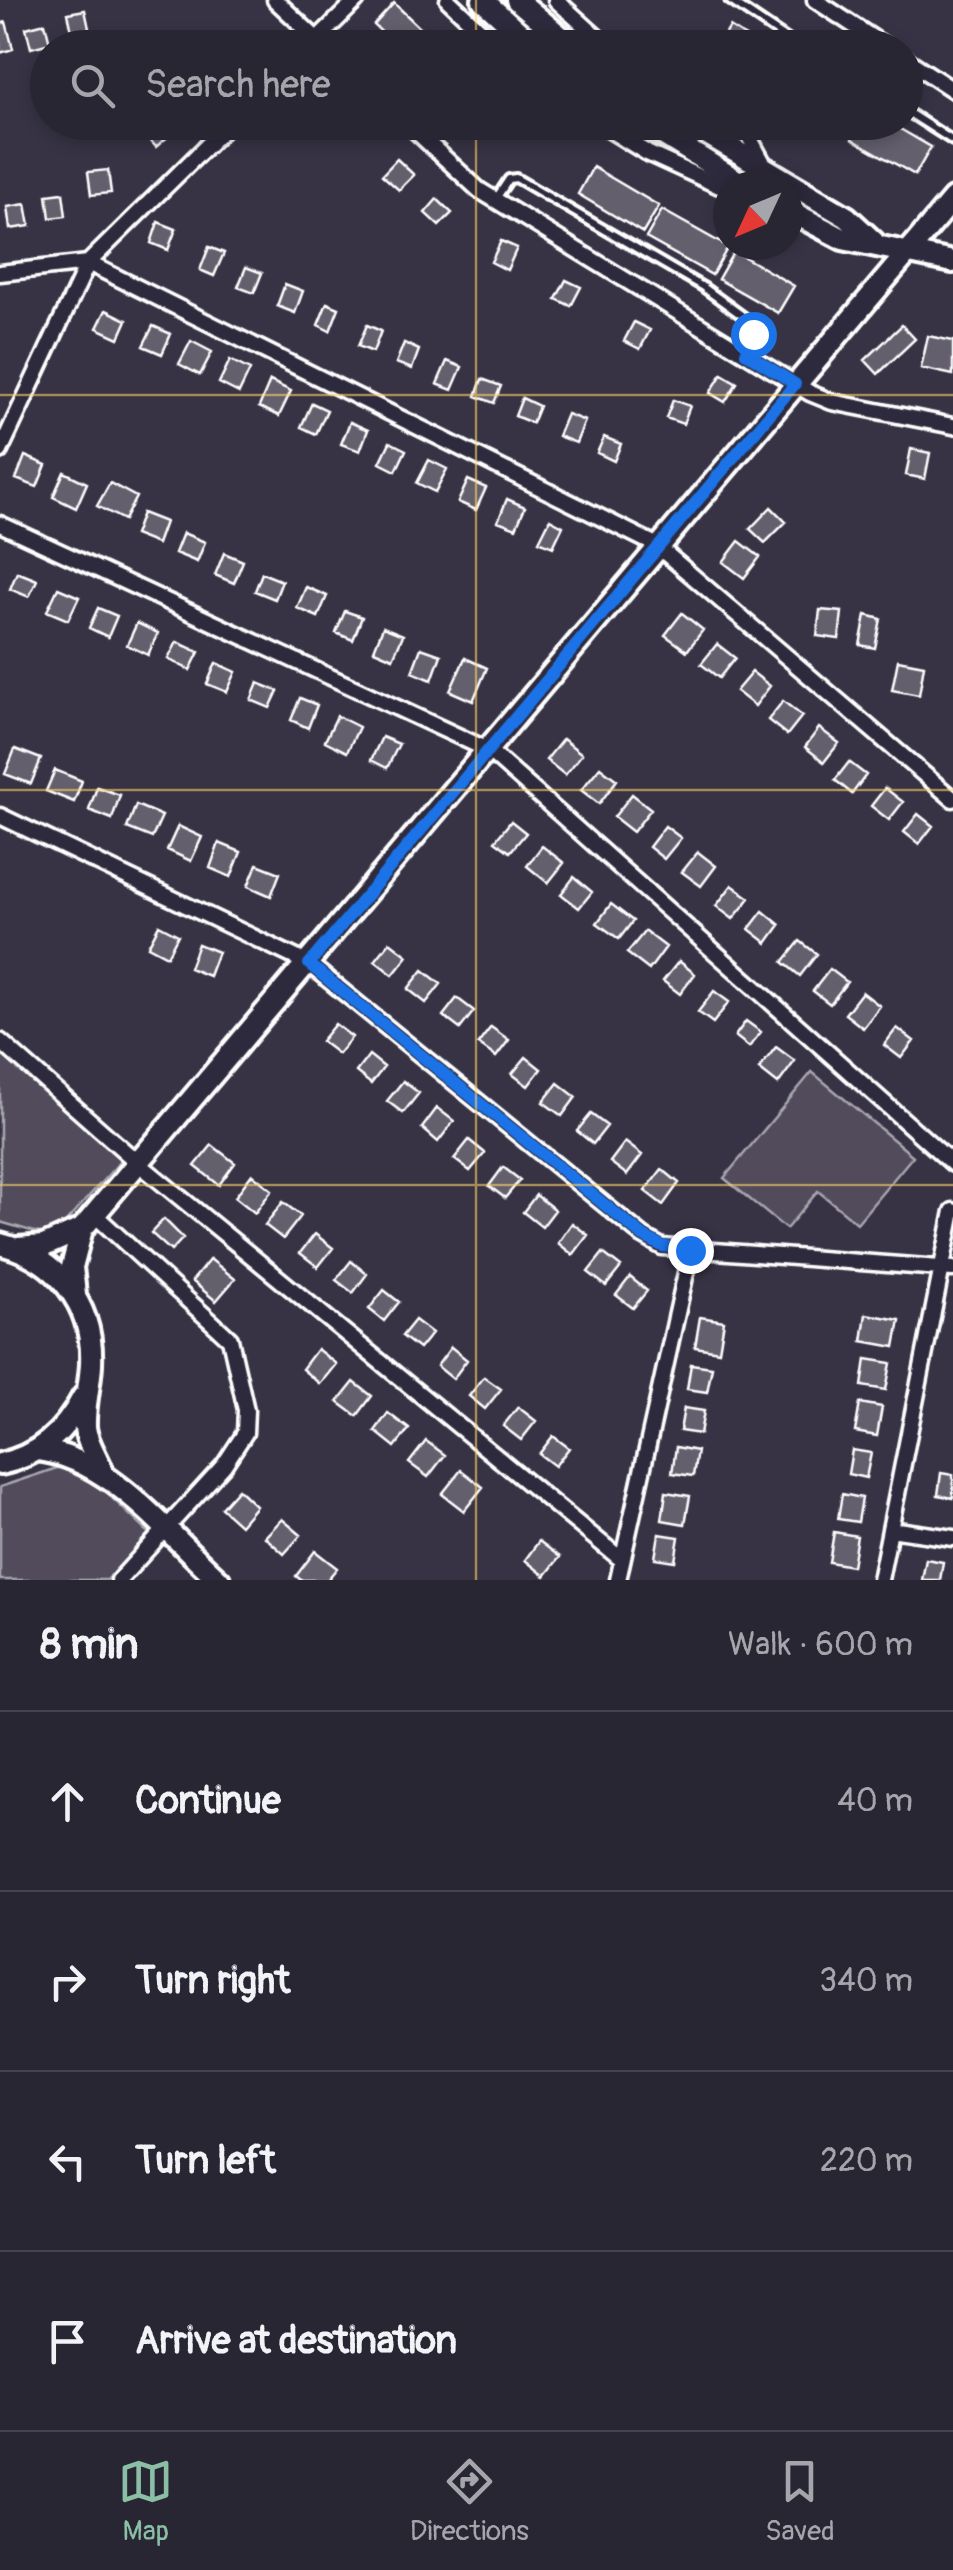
<!DOCTYPE html>
<html lang="en">
<head>
<meta charset="utf-8">
<style>
	:root { --surface:#292634; --page:#312e3c; --text:#f1f3f6; --muted:#a5a5ac; --line:#45434f; --accent:#8abfa5 }
	body { margin:0; font-family:Pangolin,sans-serif; background:var(--page); color:var(--text) }
	.compass { position:absolute; left:713px; top:170px; width:90px; height:90px; border-radius:50%; background:var(--surface); box-shadow:0 5px 15px #0003; rotate:226deg }
	.stop { position:absolute; width:30px; height:30px; margin:-22px; border:8px solid #1a73e8; border-radius:50%; background:#fff }
	.stop.end { background:#1a73e8; border-color:#fff; box-shadow:0 2px 10px #0008 }
	.list { margin:0; padding:0; list-style:none }
	h2 { display:flex; justify-content:space-between; align-items:center; height:130px; margin:0; padding:0 40px; font-size:42px }
	h2 small { font-size:32px; font-weight:400; color:var(--muted) }
	.list li { display:grid; grid-template-columns:65px 1fr auto; gap:30px; align-items:center; box-sizing:border-box; height:180px; padding:0 40px; border-top:2px solid var(--line) }
	.list b { display:block; font-size:38px; white-space:nowrap }
	.list em { font-size:32px; font-style:normal; color:var(--muted) }
	.icon { flex:none; width:55px; height:55px; fill:none; stroke:currentColor; stroke-width:2; stroke-linecap:round; stroke-linejoin:round }
	.map { position:relative; flex:none; width:953px; height:1580px; overflow:hidden }
	.search { position:absolute; background:var(--surface); box-shadow:0 5px 15px #0003; left:30px; right:30px; top:30px; height:110px; display:flex; align-items:center; gap:25px; box-sizing:border-box; padding:0 35px; border-radius:55px; color:var(--muted); font-size:38px }
	.sheet { height:850px; background:var(--surface) }
	nav { display:flex; justify-content:space-around; align-items:center; box-sizing:border-box; height:140px; border-top:2px solid var(--line); background:var(--surface); font-size:28px; color:var(--muted) }
	nav a { display:grid; justify-items:center; gap:5px }
	nav .on { color:var(--accent) }
	.map>svg:first-child { display:block }
	.green { fill:#514c5c; stroke:#a8a6ae; stroke-width:2.5 }
	.building { fill:#635f6d; stroke:#fff; stroke-width:2.5 }
	.lines { fill:none; stroke-linecap:round; stroke-linejoin:round }
	.lane-casing { stroke:#fff; stroke-width:14 }
	.street-casing { stroke:#fff; stroke-width:21 }
	.secondary-casing { stroke:#fff; stroke-width:28 }
	.lane { stroke:#2f2a3d; stroke-width:6 }
	.street { stroke:#2f2a3d; stroke-width:14 }
	.secondary { stroke:#2f2a3d; stroke-width:20 }
	.route { stroke:#1a73e8; stroke-width:12 }
	.grid { fill:none; stroke:#ffd166; stroke-width:2.5; stroke-opacity:0.55 }
</style>
</head>
<body>
<div class="map">
<svg width="953" height="1580" viewBox="0 0 953 1580">
	<rect width="100%" height="100%" fill="#373345"/>
	<filter id="ink" filterUnits="userSpaceOnUse"><feTurbulence type="fractalNoise" baseFrequency=".01" numOctaves="2"/><feDisplacementMap in="SourceGraphic" scale="20" xChannelSelector="R" yChannelSelector="G"/><feConvolveMatrix kernelMatrix="1 2 1 2 8 2 1 2 1" color-interpolation-filters="sRGB"/></filter>
	<g filter="url(#ink)">
		<path class="green" d="M0,1051l123,107 -66,74 -19,1 -38,-11z
			M812,1072l101,84 -56,67 -39,-32 -32,38 -62,-51z
			M69,1464l26,18 54,51 -42,47h-107v-93z"/>
		<path class="building" d="M394,3l47,45h-43l-24,-23z
			M85,10l5,23 -17,4 -5,-24z
			M6,22l7,27 -13,4v-29z
			M45,23l5,20 -19,5 -5,-20z
			M730,27l33,21h-46z
			M151,122h12l9,11 -16,14 -14,-16z
			M861,122h27l43,25 -16,28 -63,-36z
			M397,159l17,16 -15,15 -17,-15z
			M593,167l66,39 -16,27 -65,-39z
			M108,170l3,23 -20,2 -3,-23z
			M63,193l3,23 -16,2 -3,-23z
			M437,199l15,14 -13,13 -14,-13z
			M26,204l4,22 -20,3 -3,-22z
			M662,210l66,37 -16,28 -66,-37z
			M158,222l18,7 -8,21 -17,-7z
			M501,241l16,7 -10,22 -16,-8z
			M209,247l15,6 -10,23 -14,-6z
			M734,251l60,35 -16,27 -60,-34z
			M246,267l16,6 -8,20 -16,-6z
			M566,280l15,7 -10,19 -15,-7z
			M285,284l18,7 -8,22 -18,-7z
			M327,303l12,5 -9,23 -12,-6z
			M106,310l21,10 -8,18 -22,-10z
			M634,322l16,8 -10,19 -16,-8z
			M367,325l14,6 -8,21 -15,-6z
			M902,325l13,14 -37,35 -13,-14z
			M153,326l18,8 -9,20 -19,-8z
			M928,336l25,5v34l-32,-7z
			M191,341l21,11 -12,23 -21,-11z
			M404,343l15,7 -7,19 -16,-6z
			M230,360l20,10 -11,23 -20,-10z
			M447,361l15,6 -10,23 -15,-6z
			M722,374l15,9 -12,19 -15,-9z
			M482,379l19,7 -7,17 -18,-7z
			M270,381l21,10 -12,25 -20,-9z
			M522,398l17,8 -7,17 -17,-7z
			M673,400l17,6 -7,18 -17,-6z
			M312,403l15,7 -11,24 -15,-7z
			M567,414l18,7 -9,22 -18,-7z
			M350,422l18,8 -8,21 -19,-7z
			M604,437l17,7 -7,17 -17,-8z
			M390,442l16,8 -10,21 -16,-8z
			M911,449l19,4 -5,26 -19,-4z
			M25,456l21,9 -9,22 -21,-8z
			M429,460l18,9 -12,23 -18,-9z
			M64,472l23,11 -11,25 -23,-11z
			M468,480l18,8 -10,22 -18,-8z
			M110,483l26,14 -12,23 -27,-14z
			M507,499l18,8 -9,21 -18,-7z
			M771,507l15,15 -21,21 -15,-14z
			M142,513l23,9 -8,22 -23,-9z
			M550,519l13,7 -10,21 -14,-6z
			M183,533l22,9 -8,20 -22,-9z
			M739,541l21,16 -16,21 -21,-16z
			M224,553l19,8 -9,22 -19,-8z
			M17,572l20,8 -8,17 -19,-8z
			M262,573l20,8 -7,18 -20,-8z
			M306,587l21,9 -9,21 -21,-9z
			M58,588l21,9 -11,23 -21,-9z
			M98,608l19,8 -9,21 -19,-9z
			M820,610l22,2 -3,27 -22,-3z
			M345,611l17,6 -9,23 -17,-7z
			M682,613l21,17 -16,21 -22,-16z
			M866,615l15,4 -6,29 -15,-3z
			M137,623l21,10 -10,22 -21,-10z
			M383,627l20,8 -10,23 -19,-8z
			M177,642l22,10 -9,18 -22,-11z
			M717,644l18,14 -16,20 -18,-14z
			M421,648l20,7 -9,25 -20,-8z
			M465,658l22,10 -14,33 -23,-10z
			M898,660l26,5 -5,30 -27,-5z
			M216,663l20,9 -9,20 -20,-8z
			M752,672l18,14 -15,20 -19,-15z
			M258,683l20,8 -8,17 -19,-8z
			M300,698l17,7 -9,23 -17,-8z
			M783,701l19,15 -15,19 -19,-15z
			M337,716l22,11 -12,25 -22,-11z
			M819,728l20,15 -15,19 -19,-15z
			M382,737l17,7 -12,24 -16,-8z
			M563,739l19,15 -17,21 -19,-15z
			M15,749l26,10 -10,25 -26,-10z
			M849,762l17,13 -14,19 -17,-14z
			M600,767l17,13 -18,24 -18,-14z
			M55,770l27,11 -8,21 -28,-11z
			M97,787l23,8 -8,24 -23,-9z
			M885,788l18,14 -14,18 -18,-14z
			M632,794l19,15 -18,23 -19,-15z
			M136,805l26,11 -10,22 -25,-10z
			M918,814l15,12 -14,18 -15,-12z
			M511,821l15,12 -16,19 -15,-11z
			M178,826l24,11 -11,24 -24,-11z
			M665,826l16,12 -17,21 -15,-12z
			M219,843l22,9 -10,25 -21,-9z
			M542,846l22,17 -16,20 -21,-17z
			M698,852l18,14 -15,20 -19,-14z
			M257,864l23,9 -9,23 -23,-10z
			M574,877l18,15 -13,16 -18,-14z
			M732,885l18,13 -17,21 -17,-13z
			M611,904l22,17 -14,18 -22,-16z
			M763,911l17,14 -13,18 -18,-14z
			M159,925l19,10 -11,21 -19,-10z
			M645,931l21,16 -17,23 -22,-17z
			M800,941l17,13 -17,22 -17,-14z
			M390,942l18,14 -15,19 -18,-14z
			M198,944l20,8 -9,24 -20,-8z
			M679,961l16,13 -15,20 -17,-13z
			M830,969l17,13 -17,22 -17,-13z
			M423,970l18,14 -15,19 -18,-14z
			M714,991l15,11 -16,21 -15,-11z
			M862,992l18,14 -17,22 -18,-14z
			M457,998l17,13 -14,18 -17,-13z
			M746,1021l15,11 -12,15 -14,-11z
			M335,1024l17,13 -14,17 -17,-13z
			M491,1027l18,13 -13,17 -18,-13z
			M897,1028l17,13 -13,17 -17,-13z
			M776,1047l19,14 -17,23 -19,-15z
			M369,1055l15,12 -13,17 -15,-12z
			M526,1057l15,12 -13,17 -16,-12z
			M403,1081l16,12 -16,20 -16,-12z
			M558,1083l18,14 -14,19 -19,-14z
			M437,1108l17,13 -16,21 -16,-14z
			M591,1114l16,12 -14,18 -16,-13z
			M469,1140l16,13 -15,18 -16,-12z
			M625,1142l17,13 -15,20 -17,-13z
			M212,1145l23,18 -16,22 -24,-19z
			M503,1167l17,13 -15,18 -16,-12z
			M662,1169l17,14 -16,22 -18,-14z
			M252,1174l20,16 -17,23 -20,-16z
			M536,1195l19,15 -13,17 -19,-15z
			M283,1202l18,14 -18,23 -18,-14z
			M164,1219l19,19 -12,13 -20,-18z
			M572,1223l16,12 -15,20 -15,-12z
			M315,1234l18,14 -15,19 -18,-14z
			M603,1253l18,14 -15,19 -18,-14z
			M210,1259l25,20 -19,22 -24,-20z
			M351,1261l16,13 -14,19 -17,-13z
			M630,1277l17,14 -14,17 -17,-13z
			M384,1290l15,12 -15,19 -15,-12z
			M866,1314l34,6 -5,27 -33,-6z
			M700,1317l24,4 -5,30 -24,-4z
			M415,1320l17,13 -13,16 -17,-13z
			M451,1347l16,13 -14,19 -16,-13z
			M317,1349l19,15 -16,20 -18,-15z
			M866,1359l25,4 -5,27 -24,-4z
			M691,1364l21,3 -5,25 -20,-3z
			M484,1377l17,12 -16,20 -16,-13z
			M354,1382l18,14 -15,20 -19,-14z
			M860,1403l22,4 -5,29 -22,-4z
			M518,1407l18,14 -15,19 -18,-14z
			M684,1408l20,3 -4,23 -20,-3z
			M388,1413l21,16 -14,18 -20,-16z
			M553,1436l16,12 -14,18 -16,-12z
			M426,1441l19,14 -17,22 -19,-14z
			M676,1447l21,4 -4,25 -21,-3z
			M852,1450l19,3 -5,25 -18,-4z
			M461,1470l22,17 -19,24 -22,-17z
			M941,1473l12,2v23l-15,-3z
			M238,1489l18,17 -16,19 -19,-17z
			M666,1492l24,4 -5,28 -23,-4z
			M842,1494l20,4 -4,24 -20,-3z
			M282,1519l19,16 -17,19 -19,-17z
			M834,1532l23,4 -5,30 -23,-4z
			M659,1534l20,3 -4,24 -20,-3z
			M539,1541l21,16 -15,19 -20,-16z
			M315,1551l22,17 -10,12h-26l-5,-4z
			M926,1559l17,3 -3,18h-18z"/>
		<g class="lines">
			<defs>
				<path id="lane" d="M729,0l71,48
					M906,111l47,30
					M495,200l14,-21 7,-1 187,109 52,38 -9,27"/>
				<path id="street" d="M275,0l51,48
					M448,0l51,48
					M556,0l53,48
					M815,0l73,48
					M308,48l49,-48
					M906,59l47,31
					M406,122l73,68 331,203 22,9 121,24
					M597,122l50,31 81,37
					M741,122l25,46
					M0,273l88,-10 568,282 297,254
					M0,451l88,-188 143,-141
					M0,524l488,226 465,414
					M0,816l309,148 334,272 19,11 291,22
					M0,1041l138,122 484,397
					M95,1215l135,124 16,71 -1,23 -21,32 -105,115
					M890,1529l63,9
					M618,1580l73,-330
					M880,1580l73,-369"/>
				<path id="secondary" d="M483,0l53,48
					M517,0l57,48
					M643,122l101,63
					M687,122l160,95 27,25
					M788,210l55,29 110,23
					M0,1244c57,14 94,61 91,120 -1,21 -7,41 -6,63 1,14 12,30 17,43
					M18,1248l26,-2 38,-17 871,-1030
					M75,1295l-3,-28 10,-38
					M38,1450c74,9 127,82 181,130
					M0,1464c39,-8 65,-32 83,-67"/>
			</defs>
			<use href="#lane" class="lane-casing"/>
			<use href="#street" class="street-casing"/>
			<use href="#secondary" class="secondary-casing"/>
			<use href="#lane" class="lane"/>
			<use href="#street" class="street"/>
			<use href="#secondary" class="secondary"/>
		</g>
	</g>
	<g class="lines" filter="url(#ink)">
		<path class="route" d="M690,1250l-28,-4 -19,-10 -334,-272 486,-580 -49,-31 7,-19"/>
	</g>
	<path class="grid" d="M476,0v48M476,122v1458M0,395h953M0,790h953M0,1185h953"/>
</svg>
<svg class="compass" viewBox="-18 -18 36 36"><path d="M0-13l5 13h-10z" fill="#e53935"/><path d="M0 13l5-13h-10z" fill="#a5a5ac"/></svg>
<div class="stop" style="left:753px;top:334px"></div>
<div class="stop end" style="left:690px;top:1250px"></div>
<div class="search"><svg class="icon" aria-label="search" viewBox="0 0 24 24"><circle cx="10" cy="10" r="6"/><path d="M15 15l6 6"/></svg>Search here</div>
</div>
<section class="sheet">
<h2>8 min<small>Walk · 600 m</small></h2>
<ul class="list">
<li><svg class="icon" aria-label="ahead" viewBox="0 0 24 24"><path d="M12 20V5M6 11l6-6 6 6"/></svg><div><b>Continue</b></div><em>40 m</em></li>
<li><svg class="icon" aria-label="right" viewBox="0 0 24 24"><path d="M7 20v-9h11M14 6l5 5-5 5"/></svg><div><b>Turn right</b></div><em>340 m</em></li>
<li><svg class="icon" aria-label="left" viewBox="0 0 24 24"><path d="M17 20v-9H6M10 6l-5 5 5 5"/></svg><div><b>Turn left</b></div><em>220 m</em></li>
<li><svg class="icon" aria-label="arrive" viewBox="0 0 24 24"><path d="M6 21V4h12l-3 4 3 4H6"/></svg><div><b>Arrive at destination</b></div></li>
</ul>
</section>
<nav>
<a class="on"><svg class="icon" aria-label="map" viewBox="0 0 24 24"><path d="M3 6l6-2 6 2 6-2v14l-6 2-6-2-6 2zM9 4v14M15 6v14"/></svg>Map</a>
<a><svg class="icon" aria-label="directions" viewBox="0 0 24 24"><path d="M12 3l9 9-9 9-9-9zM9 14v-3h6M13 9l2 2-2 2"/></svg>Directions</a>
<a><svg class="icon" aria-label="saved" viewBox="0 0 24 24"><path d="M7 4h10v16l-5-4-5 4z"/></svg>Saved</a>
</nav>
</body>
</html>
